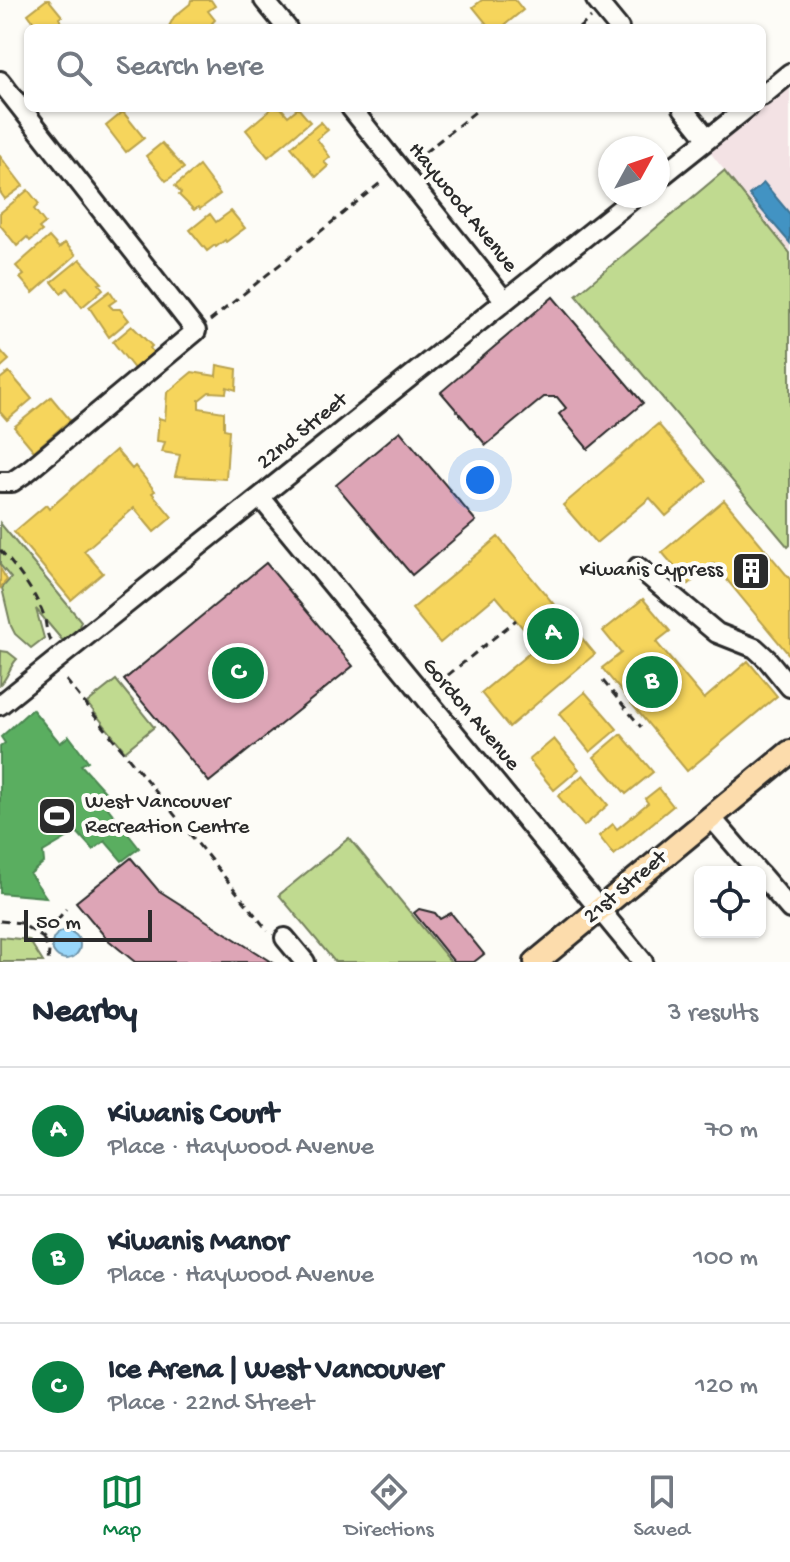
<!DOCTYPE html>
<html lang="en">
<head>
<meta charset="utf-8">
<style>
	:root { --surface:#fff; --page:#f6f6f7; --text:#1f2937; --muted:#747a83; --line:#e0e1e3; --accent:#0b8043 }
	body { margin:0; font-family:"Gochi Hand",sans-serif; background:var(--page); color:var(--text) }
	.controls { position:absolute; right:24px; bottom:24px; display:grid; overflow:hidden; border-radius:12px; box-shadow:0 2px 6px #0004 }
	.controls button { width:72px; height:72px; display:grid; place-items:center; padding:0; border:0; border-bottom:2px solid var(--line); background:var(--surface); color:var(--text); font:40px sans-serif }
	.compass { position:absolute; left:598px; top:136px; width:72px; height:72px; border-radius:50%; background:var(--surface); box-shadow:0 2px 6px #0004; rotate:50deg }
	.scale { position:absolute; left:24px; bottom:20px; width:128px; box-sizing:border-box; padding-left:8px; border:4px solid #2b2b2b; border-top:0; font-size:22px; line-height:28px; white-space:nowrap; color:#2b2b2b; -webkit-text-stroke:6px #fdfcf7; paint-order:stroke }
	.you { position:absolute; left:480px; top:480px; width:28px; height:28px; margin:-20px; border:6px solid #fff; border-radius:50%; background:#1a73e8; box-shadow:0 0 0 12px #1a73e833 }
	.badge { display:grid; place-items:center; width:52px; height:52px; border-radius:50%; background:var(--accent); color:#fff; font-size:26px; font-weight:700 }
	.pin { position:absolute; translate:-50% -50%; border:4px solid #fff; box-shadow:0 2px 8px #0006 }
	.list { margin:0; padding:0; list-style:none }
	h2 { display:flex; justify-content:space-between; align-items:center; height:104px; margin:0; padding:0 32px; font-size:34px }
	h2 small { font-size:26px; font-weight:400; color:var(--muted) }
	.list li { display:grid; grid-template-columns:52px 1fr auto; gap:24px; align-items:center; box-sizing:border-box; height:128px; padding:0 32px; border-top:2px solid var(--line) }
	.list b { display:block; font-size:30px; white-space:nowrap }
	.list p { margin:0; font-size:26px; white-space:nowrap; color:var(--muted) }
	.list em { font-size:26px; font-style:normal; color:var(--muted) }
	.icon { flex:none; width:44px; height:44px; fill:none; stroke:currentColor; stroke-width:2; stroke-linecap:round; stroke-linejoin:round }
	.map { position:relative; flex:none; width:790px; height:962px; overflow:hidden }
	.search { position:absolute; background:var(--surface); box-shadow:0 2px 6px #0004; left:24px; right:24px; top:24px; height:88px; display:flex; align-items:center; gap:20px; box-sizing:border-box; padding:0 28px; border-radius:12px; color:var(--muted); font-size:30px }
	.sheet { height:488px; background:var(--surface) }
	nav { display:flex; justify-content:space-around; align-items:center; box-sizing:border-box; height:112px; border-top:2px solid var(--line); background:var(--surface); font-size:22px; color:var(--muted) }
	nav a { display:grid; justify-items:center; gap:4px }
	nav .on { color:var(--accent) }
	.map>svg:first-child { display:block }
	.built { fill:#f3e2e4 }
	.green { fill:#c0da90; stroke:#76825e; stroke-width:2 }
	.water { fill:#99d7fa; stroke:#6d92a7; stroke-width:2 }
	.homes { fill:#f6d55c; stroke:#b9a24d; stroke-width:2 }
	.schools { fill:#4393c3; stroke:#3c7495; stroke-width:2 }
	.public { fill:#5aae61; stroke:#4c8751; stroke-width:2 }
	.building { fill:#dda5b6; stroke:#2b2b2b; stroke-width:2 }
	.lines { fill:none; stroke-linecap:round; stroke-linejoin:round }
	.minor-casing { stroke:#2b2b2b; stroke-width:24 }
	.major-casing { stroke:#2b2b2b; stroke-width:28 }
	.path { stroke:#2b2b2b; stroke-width:3; stroke-dasharray:8 6; stroke-linecap:butt }
	.minor { stroke:#fdfcf7; stroke-width:18 }
	.major { stroke:#fcdcac; stroke-width:22 }
	.labels { text-anchor:middle; dominant-baseline:central; stroke-width:8; stroke-linejoin:round; paint-order:stroke }
	.street-label { font-size:22px; fill:#2b2b2b; stroke:#fdfcf7 }
	.poi-label { font-size:22px; fill:#2b2b2b; stroke:#fdfcf7; text-anchor:end }
</style>
</head>
<body>
<div class="map">
<svg width="790" height="962" viewBox="0 0 790 962">
	<rect width="100%" height="100%" fill="#fdfcf7"/>
	<filter id="ink" filterUnits="userSpaceOnUse"><feTurbulence type="fractalNoise" baseFrequency=".0125" numOctaves="2"/><feDisplacementMap in="SourceGraphic" scale="16" xChannelSelector="R" yChannelSelector="G"/><feConvolveMatrix kernelMatrix="1 2 1 2 8 2 1 2 1" color-interpolation-filters="sRGB"/></filter>
	<g filter="url(#ink)">
		<path class="built" d="M790,85v168l-81,-102z"/>
		<path class="green" d="M724,171l66,82v292l-2,2 -212,-252z
			M0,523l81,98 -3,8 -15,12 -27,-32 8,29 -13,10 -16,-14 -4,-8 -9,-38 9,-10 -11,-13z
			M1,651l7,1 9,7c-8,8 -9,19 -17,26z
			M116,680l38,47 -29,24 -38,-48z
			M349,838l102,124h-116l-56,-67z
			M0,937l29,3 14,22h-43z"/>
		<path class="water" d="M52 945a14 14 0 1 1 28 0a14 14 0 1 1-28 0Z"/>
		<path class="homes" d="M46,0h3l13,16 -3,2 5,10h-26l-10,-14z
			M191,0h20l4,6 -7,5 7,9 -3,3 4,5h-48l6,-11 16,-13z
			M482,0h33l8,10 -22,18h-11l-17,-21z
			M272,108h9l7,8 10,-8 12,14 -42,35 -22,-27z
			M123,112l21,26 -18,14 -20,-26z
			M321,122l7,8 -11,9 13,18 -6,5 4,4 -12,11 -25,-30z
			M162,143l22,25 -18,13 -20,-25z
			M0,156l23,30 -18,13 -5,-7z
			M199,166l21,28 -20,15 -2,-2 -4,3 -15,-15 2,-2 -6,-7z
			M28,190l11,14 -5,5 11,14 -6,5 3,3 -12,10 -3,-4 -10,9 -17,-21v-12z
			M231,211l14,17 -19,14 -1,-2 -9,7 -1,-2 -8,6 -17,-21 20,-16 6,8z
			M49,237l10,11 6,-5 11,12 -43,38 -13,-15 4,-3 -8,-9z
			M80,259l22,24 -3,1 4,5 -21,18 -15,-19 -6,5 -9,-11z
			M110,291l6,9 -7,5 4,4h7l9,11 -20,17 -20,-30z
			M132,326l20,20 -2,2 5,7 -19,16 -23,-29z
			M0,350l9,10 -9,8z
			M217,365l20,4 -1,21 -9,-3 -1,6 -17,-1 -10,8v8l25,4v17l5,1 -3,49 -51,-3 5,-21 -18,-3 3,-10 -8,-1 2,-23 6,2 2,-27 25,-21 24,4z
			M9,372l23,27 -25,21 -7,-8v-33z
			M51,397l19,23 -36,31 -20,-24z
			M658,424l49,57 -41,35 -16,-18 -54,45 -33,-38z
			M116,450l16,19 3,-3 20,25 -3,2 20,24 -18,15 -20,-24 -50,43 19,22 -32,27 -57,-68 32,-27 3,4z
			M724,500l66,79v77l-77,-93 -24,21 -27,-32z
			M498,537l97,117 -86,73 -28,-34 57,-47 -42,-50 -56,47 -28,-34z
			M0,568l7,12 -7,8z
			M643,599l27,32 -14,11 48,57 44,-38 29,35 -90,75 -85,-103 19,-15 -18,-22z
			M585,692l32,37 -27,23 -31,-38z
			M621,734l32,38 -27,22 -32,-37z
			M554,739l25,30 -25,21 -25,-30z
			M583,775l25,30 -24,21 -26,-30z
			M659,788l14,18 -59,49 -15,-19 14,-12 4,5 31,-26 -3,-4z"/>
		<path class="schools" d="M764,183l26,31v29l-41,-48z"/>
		<path class="public" d="M32,709l28,34 9,-7 19,25 -7,4 27,30 -7,4 38,49 -17,13 -17,-20 -12,9 -16,-18 -34,20 1,10 -14,12 16,23 -46,-4v-146l5,-4 -4,-6z"/>
		<path class="building" d="M553,297l90,106 -55,46 -29,-35 7,-6 -9,-11h-13l-58,48 -45,-53z
			M400,431l76,90 -64,54 -76,-90z
			M266,563l87,103 -144,116 -85,-102z
			M131,858l27,32 113,72h-136l-28,-23 -31,-37z
			M419,909l16,4 5,6 11,-6 33,41 -10,8h-20l-40,-49z"/>
		<g class="lines">
			<defs>
				<path id="minor" d="M264,0l23,28
					M596,0l23,28
					M0,81l196,250 -168,140 -16,11h-12
					M762,96l28,-23
					M351,108l154,193
					M683,108l25,31
					M658,179l89,-71
					M261,498l382,464
					M638,567l79,66 38,15 12,11 23,28
					M0,705l636,-509
					M710,816l48,56
					M760,874l30,35
					M285,938l20,24"/>
				<path id="major" d="M536,962l254,-210"/>
			</defs>
			<use href="#minor" class="minor-casing"/>
			<use href="#major" class="major-casing"/>
			<path class="path" d="M579,28l12,-10
				M414,161l66,-53
				M210,321l174,-141
				M0,550c16,17 34,41 43,63 4,10 2,19 8,29
				M66,680l202,251
				M603,681l38,46
				M437,684l79,-64
				M0,921l21,2 22,15 23,-29
				M43,939l6,12 -1,11"/>
			<use href="#minor" class="minor"/>
			<use href="#major" class="major"/>
		</g>
	</g>
	<defs>
		<symbol id="building-square" viewBox="-11 -11 22 22"><rect x="-9" y="-9" width="18" height="18" rx="4" fill="#2b2b2b" stroke="#fdfcf7"/><path d="M-4-6H4V6H1V3H-1V6H-4ZM-2.5-4.3h1.7v1.8h-1.7ZM.8-4.3h1.7v1.8H.8ZM-2.5-1h1.7V.8h-1.7ZM.8-1h1.7V.8H.8Z" fill="#fff"/></symbol>
		<symbol id="stadium-square" viewBox="-11 -11 22 22"><rect x="-9" y="-9" width="18" height="18" rx="4" fill="#2b2b2b" stroke="#fdfcf7"/><path d="M0-5a6.5 5 0 1 0 0 10a6.5 5 0 1 0 0-10ZM-3.5-1.8h7v3.6h-7Z" fill="#fff"/></symbol>
	</defs>
	<g fill-rule="evenodd">
		<use href="#building-square" x="729" y="549" width="44" height="44"/>
		<use href="#stadium-square" x="35" y="794" width="44" height="44"/>
	</g>
	<g class="labels">
		<g class="street-label">
			<text transform="translate(462 208) rotate(51)">Haywood Avenue</text>
			<text transform="translate(303 432) rotate(-39)">22nd Street</text>
			<text transform="translate(470 715) rotate(50)">Gordon Avenue</text>
			<text transform="translate(626 888) rotate(-40)">21st Street</text>
		</g>
		<g class="poi-label">
			<text x="723" y="571">Kiwanis Cypress</text>
			<text x="85" y="803" text-anchor="start">West Vancouver<tspan x="85" dy="25">Recreation Centre</tspan></text>
		</g>
	</g>
</svg>
<div class="controls">
<button><svg class="icon" aria-label="locate" viewBox="0 0 24 24"><circle cx="12" cy="12" r="6"/><path d="M12 2v4M12 18v4M2 12h4M18 12h4"/></svg></button>
</div>
<svg class="compass" viewBox="-18 -18 36 36"><path d="M0-13l5 13h-10z" fill="#e53935"/><path d="M0 13l5-13h-10z" fill="#747a83"/></svg>
<div class="scale">50 m</div>
<div class="you"></div>
<div class="pin badge" style="left:553px;top:634px">A</div>
<div class="pin badge" style="left:652px;top:682px">B</div>
<div class="pin badge" style="left:238px;top:673px">C</div>
<div class="search"><svg class="icon" aria-label="search" viewBox="0 0 24 24"><circle cx="10" cy="10" r="6"/><path d="M15 15l6 6"/></svg>Search here</div>
</div>
<section class="sheet">
<h2>Nearby<small>3 results</small></h2>
<ul class="list">
<li><span class="badge">A</span><div><b>Kiwanis Court</b><p>Place · Haywood Avenue</p></div><em>70 m</em></li>
<li><span class="badge">B</span><div><b>Kiwanis Manor</b><p>Place · Haywood Avenue</p></div><em>100 m</em></li>
<li><span class="badge">C</span><div><b>Ice Arena | West Vancouver</b><p>Place · 22nd Street</p></div><em>120 m</em></li>
</ul>
</section>
<nav>
<a class="on"><svg class="icon" aria-label="map" viewBox="0 0 24 24"><path d="M3 6l6-2 6 2 6-2v14l-6 2-6-2-6 2zM9 4v14M15 6v14"/></svg>Map</a>
<a><svg class="icon" aria-label="directions" viewBox="0 0 24 24"><path d="M12 3l9 9-9 9-9-9zM9 14v-3h6M13 9l2 2-2 2"/></svg>Directions</a>
<a><svg class="icon" aria-label="saved" viewBox="0 0 24 24"><path d="M7 4h10v16l-5-4-5 4z"/></svg>Saved</a>
</nav>
</body>
</html>
